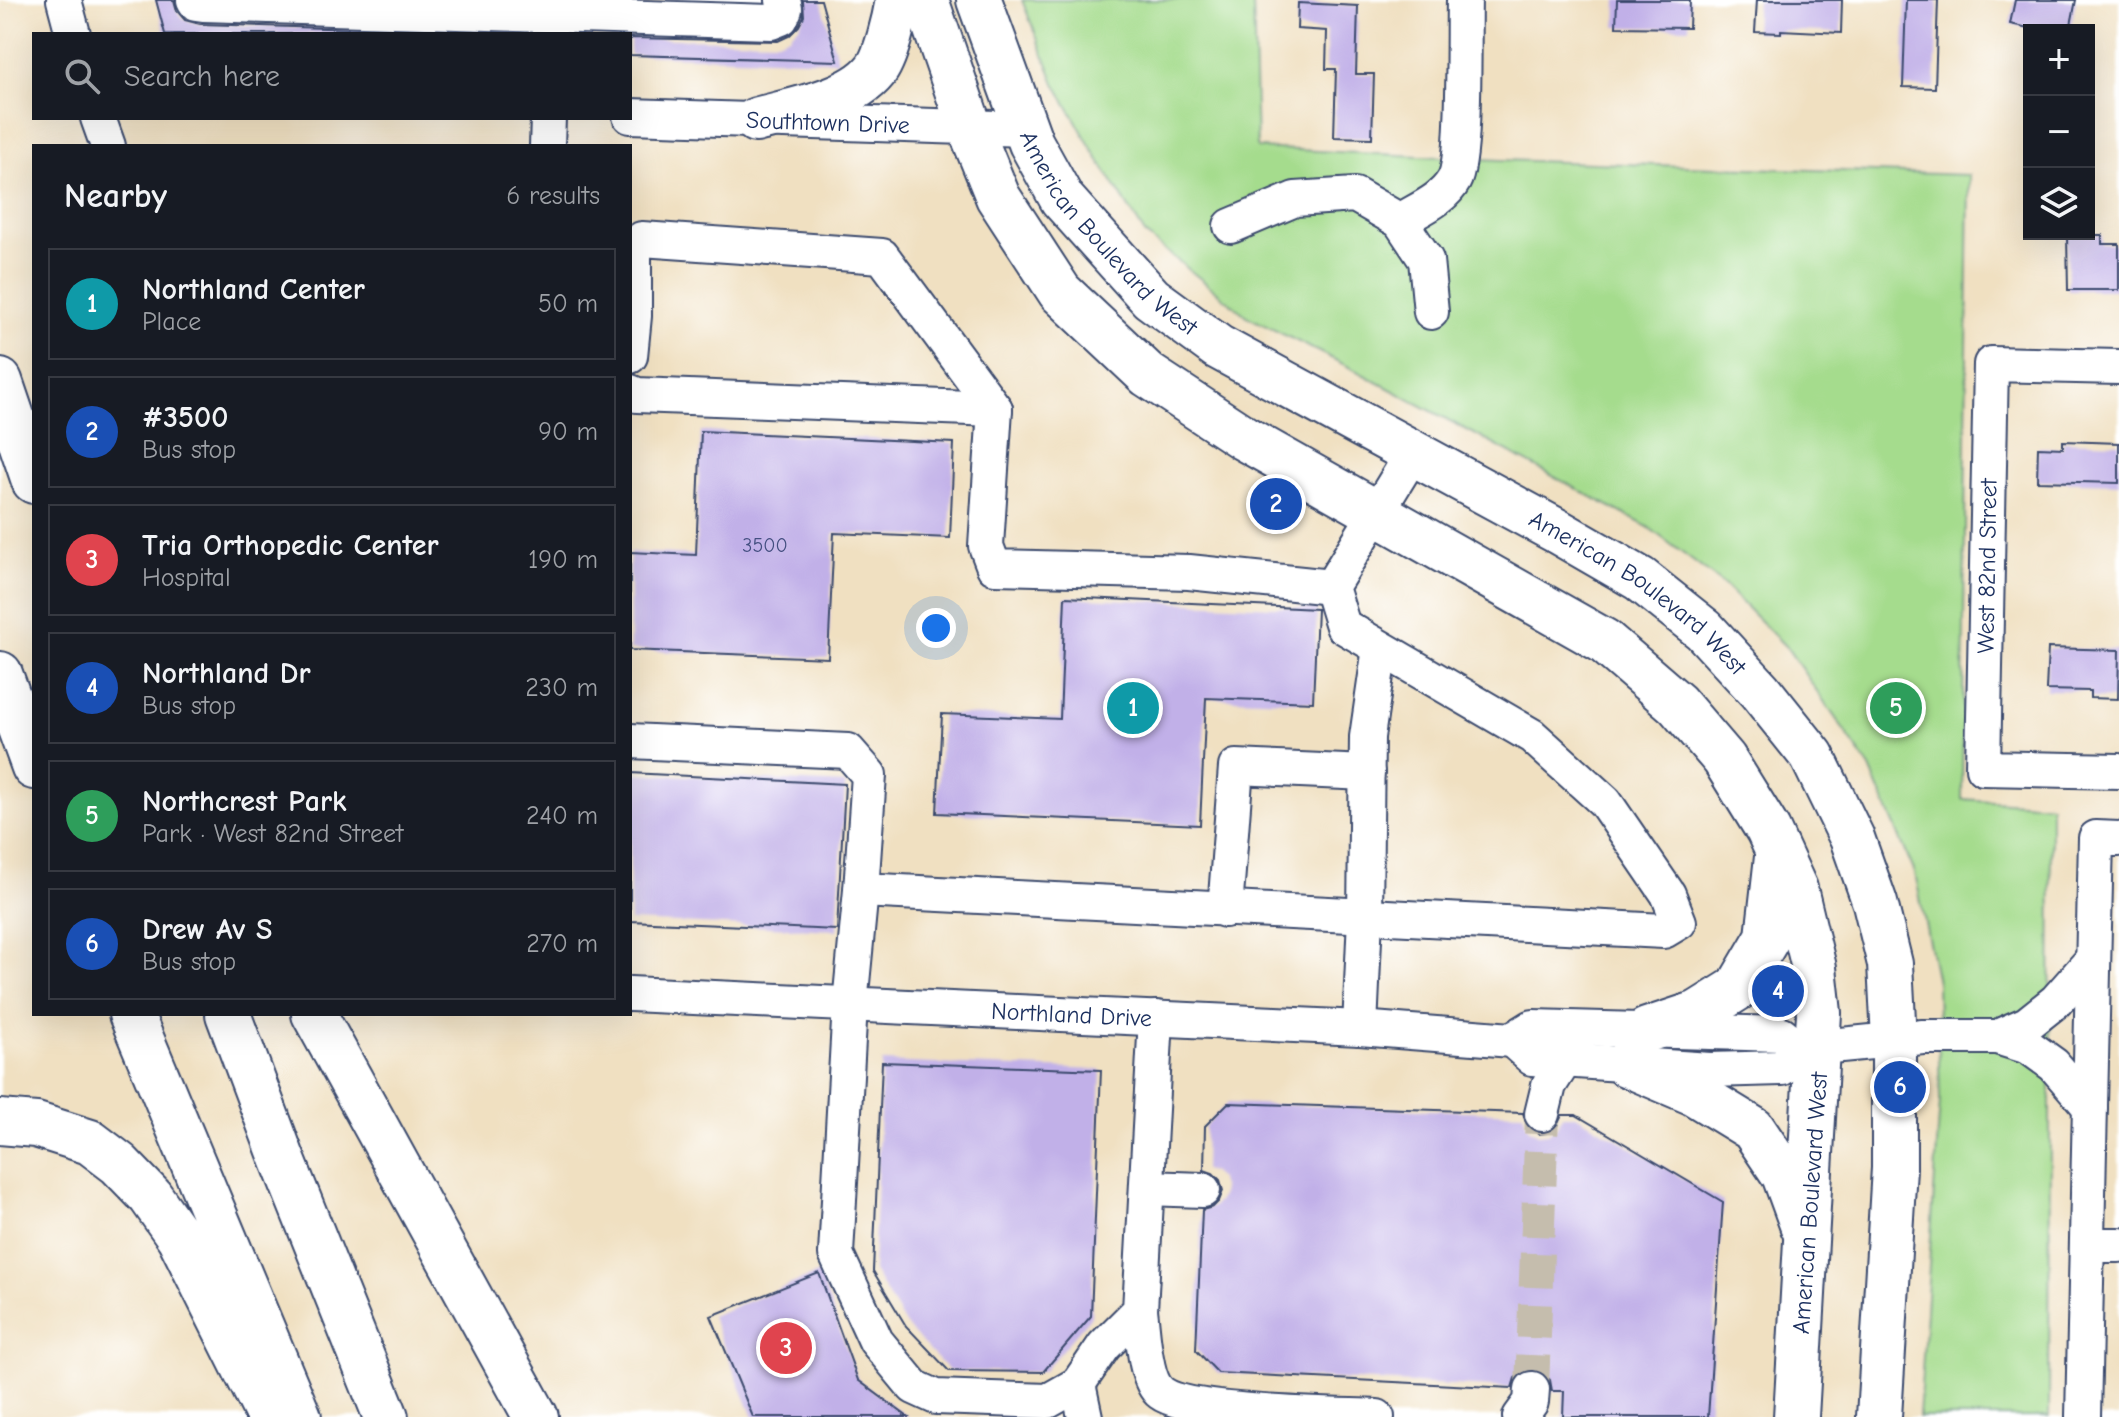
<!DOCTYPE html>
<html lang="en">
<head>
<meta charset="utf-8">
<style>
	:root { --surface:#171b24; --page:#20242c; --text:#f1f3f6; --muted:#9ea1a6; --line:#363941; --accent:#c8321e }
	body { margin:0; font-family:"Comic Neue",sans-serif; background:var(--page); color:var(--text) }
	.controls { position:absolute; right:24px; top:24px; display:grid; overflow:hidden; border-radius:0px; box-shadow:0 8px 32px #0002 }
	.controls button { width:72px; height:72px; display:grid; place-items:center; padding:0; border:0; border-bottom:2px solid var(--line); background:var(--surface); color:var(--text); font:40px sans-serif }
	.you { position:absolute; left:936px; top:628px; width:28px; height:28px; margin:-20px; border:6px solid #fff; border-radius:50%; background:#1a73e8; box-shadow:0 0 0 12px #1a73e833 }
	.badge { display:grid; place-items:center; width:52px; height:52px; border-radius:50%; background:var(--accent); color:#fff; font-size:26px; font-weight:700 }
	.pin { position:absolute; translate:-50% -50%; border:4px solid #fff; box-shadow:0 2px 8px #0006 }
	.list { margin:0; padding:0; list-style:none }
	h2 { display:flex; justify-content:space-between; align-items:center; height:104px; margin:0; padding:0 32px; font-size:34px }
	h2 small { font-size:26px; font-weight:400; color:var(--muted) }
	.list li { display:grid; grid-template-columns:52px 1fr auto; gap:24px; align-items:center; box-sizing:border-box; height:112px; margin:0 16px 16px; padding:0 16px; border:2px solid var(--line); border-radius:0px }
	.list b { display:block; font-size:30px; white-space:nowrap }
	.list p { margin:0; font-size:26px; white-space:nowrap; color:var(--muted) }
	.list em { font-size:26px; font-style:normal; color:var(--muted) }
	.icon { flex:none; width:44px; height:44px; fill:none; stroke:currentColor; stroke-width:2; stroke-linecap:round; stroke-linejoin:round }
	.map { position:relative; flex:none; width:2119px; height:1417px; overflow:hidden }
	.search { position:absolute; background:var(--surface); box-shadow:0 8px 32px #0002; left:32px; top:32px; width:600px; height:88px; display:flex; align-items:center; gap:20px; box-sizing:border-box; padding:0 28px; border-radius:0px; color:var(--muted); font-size:30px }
	.panel { position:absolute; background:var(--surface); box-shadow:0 8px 32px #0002; left:32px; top:144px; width:600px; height:872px; border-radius:0px }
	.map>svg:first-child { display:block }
	.green { fill:#a5dc8d; stroke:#608676; stroke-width:2 }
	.building { fill:#c1b0e8 }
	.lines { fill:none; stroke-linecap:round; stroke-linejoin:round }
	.minor-tunnel { stroke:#c5bdad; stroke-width:34; stroke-dasharray:34 17; stroke-linecap:butt }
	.minor-casing { stroke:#3b4a6d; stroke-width:38 }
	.major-casing { stroke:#3b4a6d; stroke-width:48 }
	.highway-casing { stroke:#3b4a6d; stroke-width:48 }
	.minor { stroke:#fff; stroke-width:34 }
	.major { stroke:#fff; stroke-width:44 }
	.highway { stroke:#fff; stroke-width:44 }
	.labels { text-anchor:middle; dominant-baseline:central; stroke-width:6; stroke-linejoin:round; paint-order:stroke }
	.number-label { font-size:20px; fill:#444f80 }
	.street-label { font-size:24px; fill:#1b2f5e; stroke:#fff }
</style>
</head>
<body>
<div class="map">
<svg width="2119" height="1417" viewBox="0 0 2119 1417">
	<rect width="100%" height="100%" fill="#fff"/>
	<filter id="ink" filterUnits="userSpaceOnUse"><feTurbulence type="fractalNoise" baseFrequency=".0125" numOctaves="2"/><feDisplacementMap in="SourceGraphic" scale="16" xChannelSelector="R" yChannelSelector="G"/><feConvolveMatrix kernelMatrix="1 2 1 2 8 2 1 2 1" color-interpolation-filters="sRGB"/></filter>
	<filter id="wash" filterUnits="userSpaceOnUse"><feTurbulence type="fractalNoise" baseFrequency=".006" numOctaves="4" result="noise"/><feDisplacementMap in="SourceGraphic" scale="32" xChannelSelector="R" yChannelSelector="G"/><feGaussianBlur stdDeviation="1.8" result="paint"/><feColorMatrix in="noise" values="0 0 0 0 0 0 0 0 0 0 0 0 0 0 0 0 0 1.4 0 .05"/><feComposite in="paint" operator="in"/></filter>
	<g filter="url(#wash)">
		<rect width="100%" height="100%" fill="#f0e0c1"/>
		<path class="green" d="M1022,0h231l4,148 244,12 468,15 -7,624 89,6 -2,612h-130l21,-317 -3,-118 -22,-109 -45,-105 -83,-120 -64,-64 -75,-57 -295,-158 -105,-52 -102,-82 -53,-84 -38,-68z"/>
		<g id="blocks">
			<path class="building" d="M156,0h18l3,11 8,9 15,4 318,10h-353z
				M803,0h18l17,61 -208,-6v-17l148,3 11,-5 10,-10 5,-10z
				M1617,0h73l-1,28 -73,-1z
				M1757,0h85l-1,33 -60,-3v3l-26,-1z
				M1906,0h32l-3,88 -32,-1z
				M2015,0h61l-6,30h-32l-28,-6z
				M1298,3l60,3 -2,68h18l-2,64 -38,-1 2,-68h-10l1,-38 -30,-2z
				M2067,235h35v9h17v46h-51z
				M701,431l253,12 -4,95 -116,-5 -6,125 -198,-8v-98l66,3z
				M2063,441l56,2v40l-82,-2 1,-34 25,1z
				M1065,597l252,12 -4,93 -107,-4 -6,127 -263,-12 5,-99 118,5z
				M2048,648l71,2 -1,49 -28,-1v-7l-44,-1z
				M630,773l215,11 -8,146 -207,-9z
				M882,1062l219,8 -10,246 -48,56 -94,-1 -43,-45 -33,-55z
				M1228,1103l295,10 5,15 10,6 10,-1 8,-5 6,-13h14l147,87 -15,215h-145l1,-26h-12l-2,-11 -7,-8 -9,-3 -11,2 -8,7 -3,10 -294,-15 -22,-23 6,-140 11,-3 6,-6 4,-10 -3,-11 -7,-7 -9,-3 1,-44z
				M819,1273l39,107 50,37h-155l-42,-101z"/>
		</g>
	</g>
	<g filter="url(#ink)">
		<use href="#blocks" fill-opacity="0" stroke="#3b4a6d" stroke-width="2"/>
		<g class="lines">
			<path class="minor-tunnel" d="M1532,1389l10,-275"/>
			<defs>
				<g id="minor">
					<path d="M64,0l9,34"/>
					<path d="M194,0l2,3 7,1 568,18 10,-4 4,-9 -2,-9"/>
					<path id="s1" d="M630,116l396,13"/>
					<path d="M98,118l10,28"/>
					<path d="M547,146l1,-28"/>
					<path d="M1400,221c19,-12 43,-21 54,-41 12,-21 9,-148 10,-180"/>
					<path d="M1231,226l64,-27 60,-4 45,26 26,39 5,52"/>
					<path d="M630,356l4,-40v-67l8,-10 240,17 113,153 -9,137 8,21 195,5 142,15"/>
					<path d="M2119,367l-128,-3 -8,404 136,3"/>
					<path d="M630,392l7,3 358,14"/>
					<path d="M630,741l218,10 21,24 -8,115 803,41 15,-9 -11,-28 -63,-92 -73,-66 -189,-110 -12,-39 82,-134"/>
					<path d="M861,890l-11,114 -14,250 40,87 38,46 22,10 112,4 30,-17 26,-38 36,-36 16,-292"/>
					<path d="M1225,910l11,-143 131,6"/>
					<path id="s2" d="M630,994l730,34 152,12 21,-13 249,7 18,15 123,-12h74l32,10 25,18 36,42"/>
					<path d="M1360,1028l5,-111 2,-180 13,-89"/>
					<path d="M1997,1037l30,-13 29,-23 37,-42"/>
					<path d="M1512,1040l20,18 178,12 72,-2 18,-19"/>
					<path d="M1542,1114l7,-29 16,-25"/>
					<path d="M1147,1188l56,2"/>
					<path d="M2088,1245h31"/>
					<path d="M1140,1310c3,21 4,70 21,83 28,21 174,22 216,24"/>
					<path d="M1078,1384l7,33"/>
					<path d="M1520,1417l11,-15 1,-13"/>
					<path d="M2083,1417l13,-579 23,1"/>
				</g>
				<g id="major">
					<path d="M926,0l44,128 28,69 62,95 88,83 96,63 360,203 73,63 47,55 44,71 27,59 19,79 5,45 -23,404"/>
					<path id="s3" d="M979,0l52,143 31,56 89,99 67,49 339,184 83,48 64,51 56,61 52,65 40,82 23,65 15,61 4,75v129l-15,249"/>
					<path d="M756,120c36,-10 95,-19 119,-49 11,-13 20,-54 23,-71"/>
					<path d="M1647,1030l51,-17 40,-25 30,-51 9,-80"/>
					<path d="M1626,1064l68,29 59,36 31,46 19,52"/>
				</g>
				<path id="highway" d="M0,381l34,100
					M0,674l34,93
					M131,1014l168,403
					M228,1014l54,144 104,259
					M314,1014l222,403
					M0,1122l36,3 54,17 29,22 31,32 29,41 90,180"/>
			</defs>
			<use href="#minor" class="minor-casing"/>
			<use href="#major" class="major-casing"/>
			<use href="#highway" class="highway-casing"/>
			<use href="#minor" class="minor"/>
			<use href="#major" class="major"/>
			<use href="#highway" class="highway"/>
		</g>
	</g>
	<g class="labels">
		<g class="number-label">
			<text x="765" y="545">3500</text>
		</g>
		<g class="street-label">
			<text stroke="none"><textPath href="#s1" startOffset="198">Southtown Drive</textPath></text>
			<text stroke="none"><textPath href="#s3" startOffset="272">American Boulevard West</textPath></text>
			<text transform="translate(1987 566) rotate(-89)">West 82nd Street</text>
			<text stroke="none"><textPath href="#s3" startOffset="920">American Boulevard West</textPath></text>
			<text stroke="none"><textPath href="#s2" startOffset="442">Northland Drive</textPath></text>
			<text transform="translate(1810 1203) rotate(-86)">American Boulevard West</text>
		</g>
	</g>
</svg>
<div class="controls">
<button>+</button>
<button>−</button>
<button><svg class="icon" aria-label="layers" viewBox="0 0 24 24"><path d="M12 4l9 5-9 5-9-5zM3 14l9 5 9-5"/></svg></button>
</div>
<div class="you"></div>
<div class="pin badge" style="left:1133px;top:708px;background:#0f9aa8">1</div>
<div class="pin badge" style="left:1276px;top:504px;background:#1a4fb4">2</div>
<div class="pin badge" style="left:786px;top:1348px;background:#e0444e">3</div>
<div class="pin badge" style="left:1778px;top:991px;background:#1a4fb4">4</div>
<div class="pin badge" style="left:1896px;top:708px;background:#2e9e5b">5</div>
<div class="pin badge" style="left:1900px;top:1087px;background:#1a4fb4">6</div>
<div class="search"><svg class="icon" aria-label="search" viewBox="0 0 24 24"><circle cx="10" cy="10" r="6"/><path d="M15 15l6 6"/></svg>Search here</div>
<section class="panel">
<h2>Nearby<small>6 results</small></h2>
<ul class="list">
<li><span class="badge" style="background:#0f9aa8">1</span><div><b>Northland Center</b><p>Place</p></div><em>50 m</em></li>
<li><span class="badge" style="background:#1a4fb4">2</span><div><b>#3500</b><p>Bus stop</p></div><em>90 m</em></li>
<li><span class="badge" style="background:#e0444e">3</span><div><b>Tria Orthopedic Center</b><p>Hospital</p></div><em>190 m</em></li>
<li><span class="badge" style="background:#1a4fb4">4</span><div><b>Northland Dr</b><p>Bus stop</p></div><em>230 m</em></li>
<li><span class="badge" style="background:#2e9e5b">5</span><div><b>Northcrest Park</b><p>Park · West 82nd Street</p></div><em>240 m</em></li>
<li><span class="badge" style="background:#1a4fb4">6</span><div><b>Drew Av S</b><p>Bus stop</p></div><em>270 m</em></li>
</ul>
</section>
</div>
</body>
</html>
